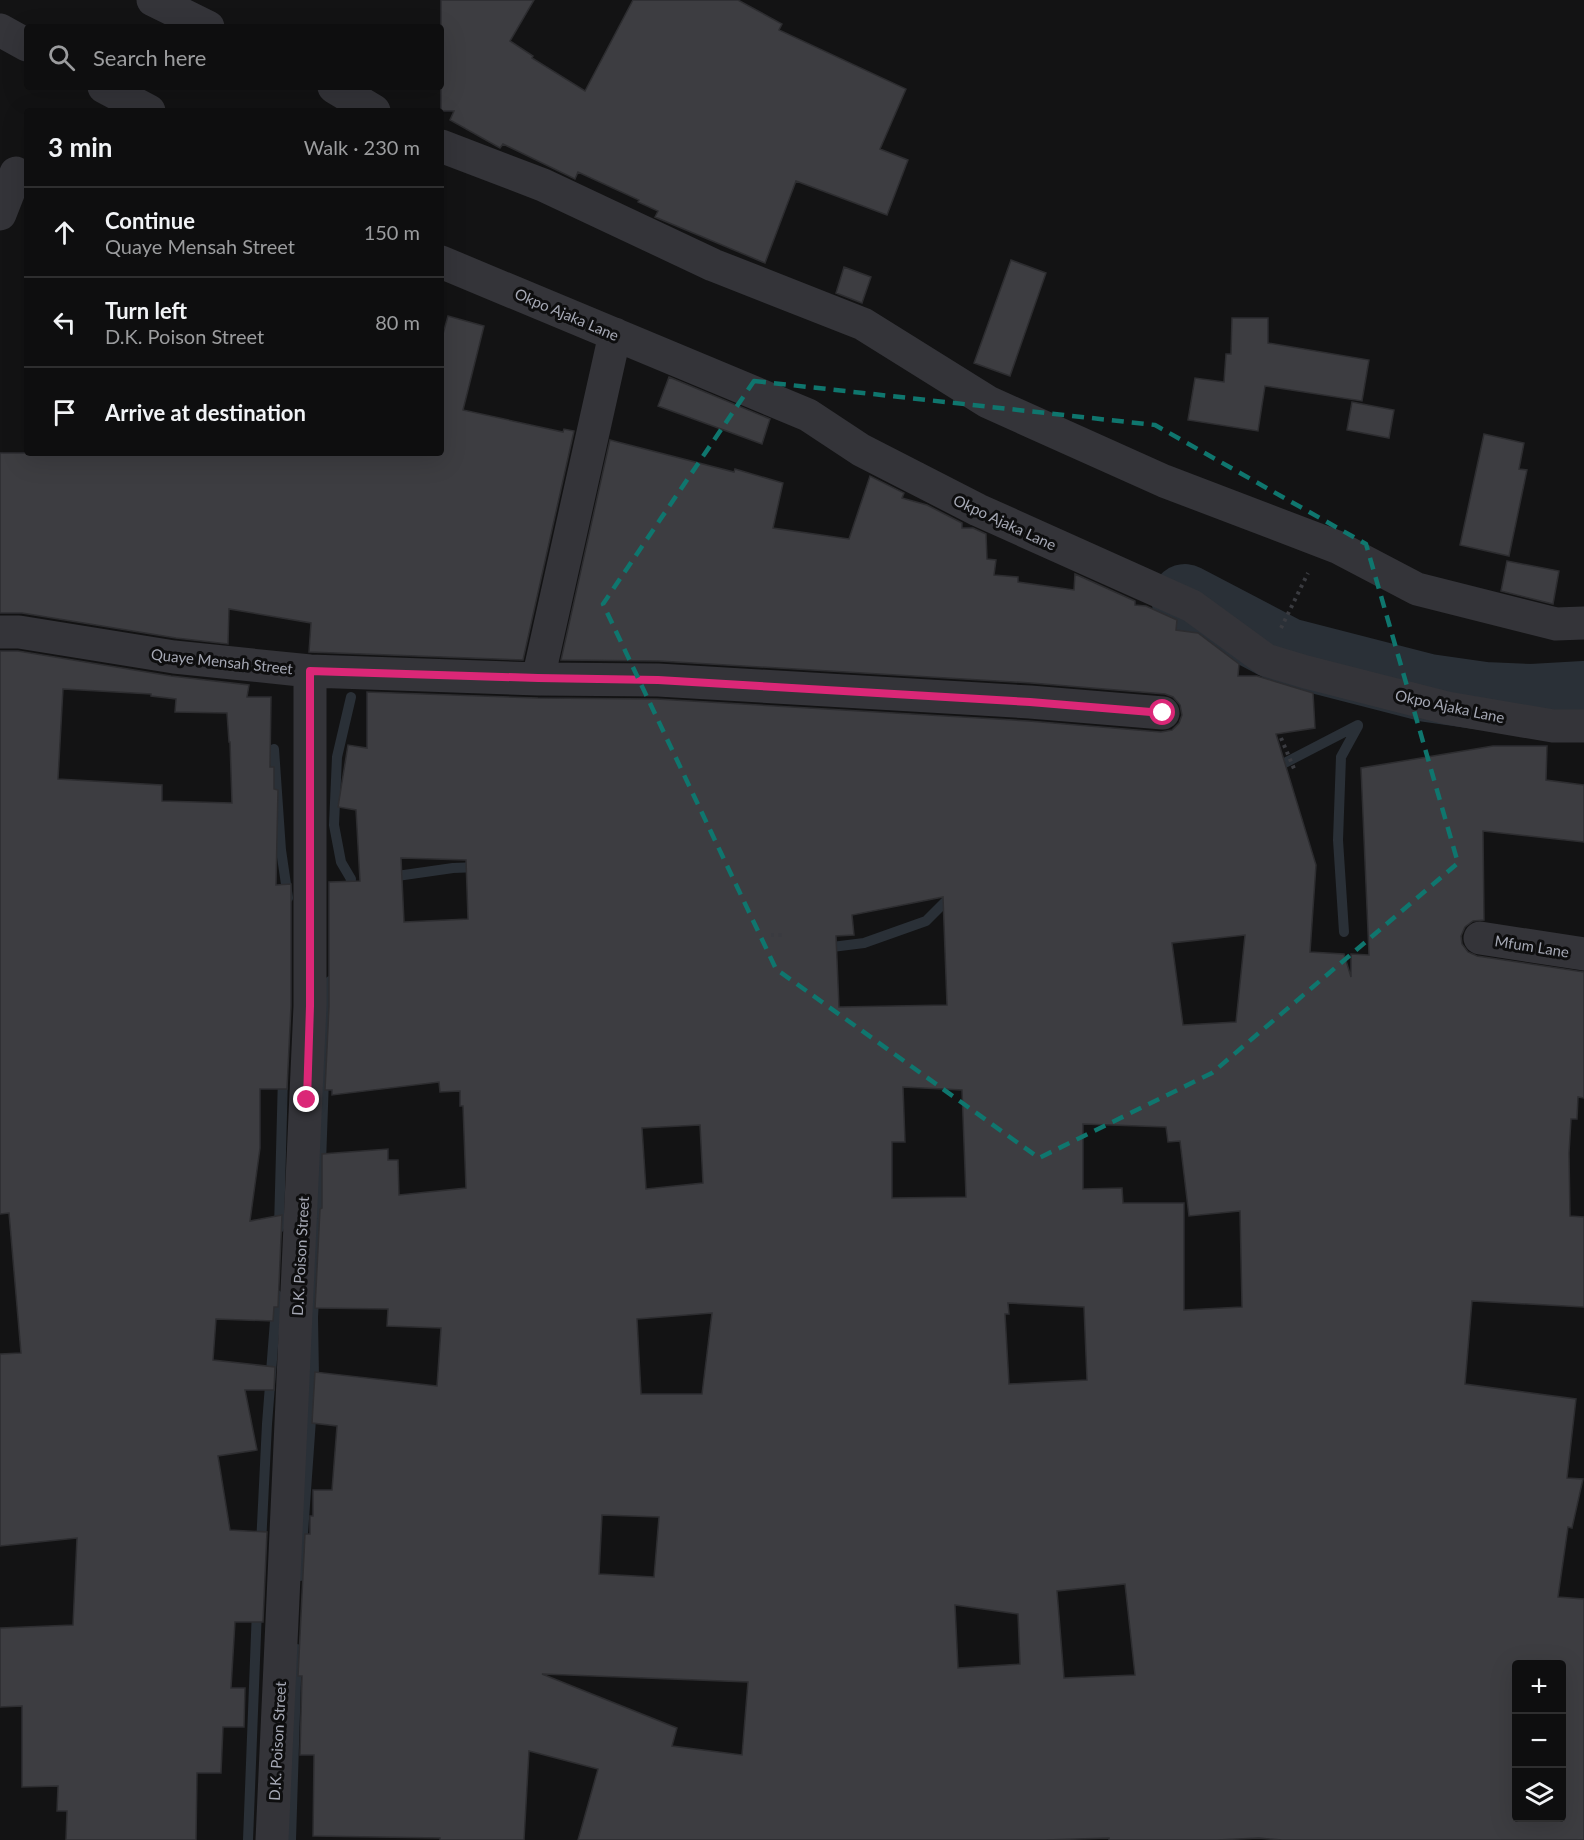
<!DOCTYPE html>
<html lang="en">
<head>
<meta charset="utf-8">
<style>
	:root { --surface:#0e0e0f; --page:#1c1c1d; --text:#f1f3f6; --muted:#9b9c9e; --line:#2e2e2f }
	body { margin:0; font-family:Lato,sans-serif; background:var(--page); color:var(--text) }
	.controls { position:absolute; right:18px; bottom:18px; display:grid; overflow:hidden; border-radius:6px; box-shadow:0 6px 24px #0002 }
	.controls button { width:54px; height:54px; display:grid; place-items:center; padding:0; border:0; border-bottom:2px solid var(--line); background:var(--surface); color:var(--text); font:30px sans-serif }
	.stop { position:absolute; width:18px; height:18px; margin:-14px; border:4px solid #db2777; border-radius:50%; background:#fff }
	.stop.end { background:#db2777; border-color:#fff; box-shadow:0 2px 6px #0008 }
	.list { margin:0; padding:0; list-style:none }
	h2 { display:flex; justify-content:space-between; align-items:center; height:78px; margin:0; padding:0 24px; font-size:26px }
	h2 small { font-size:20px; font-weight:400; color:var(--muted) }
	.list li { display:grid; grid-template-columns:39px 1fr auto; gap:18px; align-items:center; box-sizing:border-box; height:90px; padding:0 24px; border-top:2px solid var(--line) }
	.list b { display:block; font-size:22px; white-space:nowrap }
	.list p { margin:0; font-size:20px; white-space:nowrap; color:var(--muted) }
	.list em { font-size:20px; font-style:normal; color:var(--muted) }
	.icon { flex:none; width:33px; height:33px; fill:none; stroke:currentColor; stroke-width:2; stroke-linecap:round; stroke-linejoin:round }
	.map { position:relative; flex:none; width:1584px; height:1840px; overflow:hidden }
	.search { position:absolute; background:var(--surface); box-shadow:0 6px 24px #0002; left:24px; top:24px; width:420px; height:66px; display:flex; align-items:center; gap:15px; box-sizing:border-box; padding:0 21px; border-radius:6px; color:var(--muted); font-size:22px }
	.panel { position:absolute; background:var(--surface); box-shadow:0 6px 24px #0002; left:24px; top:108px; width:420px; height:348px; border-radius:6px }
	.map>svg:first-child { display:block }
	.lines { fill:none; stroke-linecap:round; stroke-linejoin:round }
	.stream { stroke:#2a3037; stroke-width:10 }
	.river { stroke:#2a3037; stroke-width:68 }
	.building { fill:#3d3d41; stroke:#2d2d30; stroke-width:1.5; fill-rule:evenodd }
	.path { stroke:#3a3b40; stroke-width:4; stroke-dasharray:3 4.5; stroke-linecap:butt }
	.minor { stroke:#343439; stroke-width:33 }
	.route { stroke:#db2777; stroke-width:8 }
	.marked { fill:none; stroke:#0f766e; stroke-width:4.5; stroke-dasharray:12 8; stroke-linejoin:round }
	.labels { text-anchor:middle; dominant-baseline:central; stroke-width:6; stroke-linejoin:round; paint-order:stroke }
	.street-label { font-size:15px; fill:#a5a8b4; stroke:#0e0e0f }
</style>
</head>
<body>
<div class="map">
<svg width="1584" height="1840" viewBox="0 0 1584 1840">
	<rect width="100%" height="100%" fill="#131314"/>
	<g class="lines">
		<path class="stream" d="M274,749l7,101 7,48
			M1273,769l85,-44
			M390,877l63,-9 26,-1
			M349,896l2,-17 -10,-17 -7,-37 3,-68 14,-60
			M1344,932l-6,-92 3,-83 17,-31
			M824,948l40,-5 62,-22 20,-20 9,-2
			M279,1228l4,-152
			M261,1545l6,-121 10,-129
			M300,1576l14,-199 -1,-60 6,-98 6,-169 5,-69
			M248,1840l9,-231
			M291,1840l6,-191"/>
		<path class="river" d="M1185,598l103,54 140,36 56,8 48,2 52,-3"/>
	</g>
	<path class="building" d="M441,0h93l-24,41 23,15 -1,2 53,33 48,-91h105l44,24 -3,6 127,59 -26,60 28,11 -21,55 -91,-34 -31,82 -110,-46 3,-6 -20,-9 1,-2 -61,-28 -3,7 -72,-35 -3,4 -50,-28 4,-9h-13z
		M1011,260l35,13 -36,103 -36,-13z
		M844,267l27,10 -9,26 -26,-10z
		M448,316l36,10 -21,84 100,22 1,-3 10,2 -51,229 -214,-8 2,-29 -82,-14 -1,35 -52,-6 -154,-25h-22v-160h441v-112z
		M1232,318h36v25l101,17 -7,41 -97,-15 -7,45 -70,-11 7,-42 29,4 2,-28h5z
		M669,377l101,42 -8,25 -104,-38z
		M1352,402l42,8 -5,28 -42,-8z
		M1484,434l40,9 -5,26 8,1 -18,86 -49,-11z
		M610,440l124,32 1,-3 48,14 -10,45 76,11 21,-63 34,17 -2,5 25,7 35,18v5h11l13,6 1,25 9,1 -2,15 24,2v5l56,8 1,-16 60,27v4l11,1 31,14 -1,10 22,3 41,31 -1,12h19l56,17 2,35 -39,6 40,131 -6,87 34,2 7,23v-23l18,1 -8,-187 132,-22h54l-1,34 38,5v57l-101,-11 1,89 -11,1 -8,6 -4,9 1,8 6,8 9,4 107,16v126l-6,-1 -1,22h-6l-2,34 1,63 14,1v90l-112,-6 -7,83 111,15 -9,79 16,1 -11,49 -4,-1 -10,70 26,2v241h-302l-23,-2 -42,2h-108v-2l-64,2h-467l20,-71 -69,-18 -5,89h-84v-2l-127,-2 1,-81h-14l2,-79h-4l7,-142h5v-18h3v-26h19l5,-64 -25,-3 3,-51 122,14 4,-58 -54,-2 1,-17 -73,-1 5,-99 2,-1v-54l66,-5v11h10l1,35 67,-7 -3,-82h-3v-15l-20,1 -1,-10 -107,13v-5h-7l4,-84v-124l31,-1 -4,-71 -18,-3 10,-62 19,3v-56l171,6 119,1 372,22 132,11 11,-2 7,-7 3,-8 -2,-10 -7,-8 -8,-3 -134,-11 -372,-22 -98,-1zM401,858l65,2 2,59 -64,3zM943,897l4,108 -108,2 -3,-71 18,-1 -2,-20zM1245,935l-9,87 -53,3 -11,-82zM903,1087l59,3 4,107 -74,1v-56h13zM1083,1124l83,3 2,15 12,-1 9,75 51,-5 2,96 -58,3v-107h-61l-1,-15 -39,1zM700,1125l3,58 -57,6 -4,-61zM1008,1303l76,4 3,73 -78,4 -4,-70h4zM712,1313l-10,81h-61l-4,-75zM602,1515l57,2 -5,60 -55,-3zM1125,1584l10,91 -71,3 -7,-87zM955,1605l63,9 2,50 -62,4zM1516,1665h46v153h-46zM542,1674l206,8 -6,73 -70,-9 5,-18z
		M1507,561l52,10 -6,33 -52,-13z
		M0,651h18l153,25 78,9 -2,12h24l-1,70h4v22l4,1 -2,95 15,-1v122l-4,83h-27v59l-10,73 32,-6 -4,92h-4l-1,14 -57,-2 -3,41 62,7 -1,23h-29l12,60 -39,6 12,74 37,2 -4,90h-28l-4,66h14l-1,39h-21l-2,46h-24l-1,67h-130l1,-29h-10l1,-25 -36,1v-81l-22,1v-79l73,-3 4,-87 -77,8v-192l21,-1 -12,-140 -9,1zM63,689l88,5v2l25,3 -1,13 52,1 2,29h1l2,61 -70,-2v-16l-104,-6z"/>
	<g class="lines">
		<path class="path" d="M1281,628l27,-55
			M1281,738l14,33
			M771,935h12"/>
		<path class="minor" d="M153,0l55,27
			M0,30l27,15
			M104,87l45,24
			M334,87l40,24
			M441,146l102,39 170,80 150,59 125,78 176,79 173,66 80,42 139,35 28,-1
			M0,214l16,-41
			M441,262l367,153 53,35 117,60 214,96 74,54 40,12 141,36 106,18h31
			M0,632h19l155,25 136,14 228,8 120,1 372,22 133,11
			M538,679l77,-345
			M1480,938l104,16
			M272,1840l38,-834v-335"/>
	</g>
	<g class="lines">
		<path class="route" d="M307,1100l3,-94v-335l228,7 120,2 372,22 133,11"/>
	</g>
	<path class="marked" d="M754,381l401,44 211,119 92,319 -246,210 -173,85 -263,-189 -173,-365z"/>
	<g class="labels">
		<g class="street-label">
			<text transform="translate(567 314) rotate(23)">Okpo Ajaka Lane</text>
			<text transform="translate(1005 522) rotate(25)">Okpo Ajaka Lane</text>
			<text transform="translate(222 661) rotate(6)">Quaye Mensah Street</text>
			<text transform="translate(1450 706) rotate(12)">Okpo Ajaka Lane</text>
			<text transform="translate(1532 946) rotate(9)">Mfum Lane</text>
			<text transform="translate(300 1256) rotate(-87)">D.K. Poison Street</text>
			<text transform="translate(277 1741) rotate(-87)">D.K. Poison Street</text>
		</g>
	</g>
</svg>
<div class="controls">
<button>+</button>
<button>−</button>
<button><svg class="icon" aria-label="layers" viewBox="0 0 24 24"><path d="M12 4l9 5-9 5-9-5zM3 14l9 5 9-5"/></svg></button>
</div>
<div class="stop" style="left:1163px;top:713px"></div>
<div class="stop end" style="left:307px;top:1100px"></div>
<div class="search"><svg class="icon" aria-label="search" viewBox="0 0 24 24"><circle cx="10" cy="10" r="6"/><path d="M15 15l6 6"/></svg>Search here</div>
<section class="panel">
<h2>3 min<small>Walk · 230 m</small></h2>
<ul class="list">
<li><svg class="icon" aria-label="ahead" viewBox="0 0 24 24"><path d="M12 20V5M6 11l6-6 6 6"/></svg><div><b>Continue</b><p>Quaye Mensah Street</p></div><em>150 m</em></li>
<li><svg class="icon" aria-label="left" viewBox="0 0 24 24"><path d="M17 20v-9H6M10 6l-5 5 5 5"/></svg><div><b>Turn left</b><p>D.K. Poison Street</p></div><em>80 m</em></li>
<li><svg class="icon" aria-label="arrive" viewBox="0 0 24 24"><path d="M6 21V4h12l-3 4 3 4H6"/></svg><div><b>Arrive at destination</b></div></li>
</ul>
</section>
</div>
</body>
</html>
